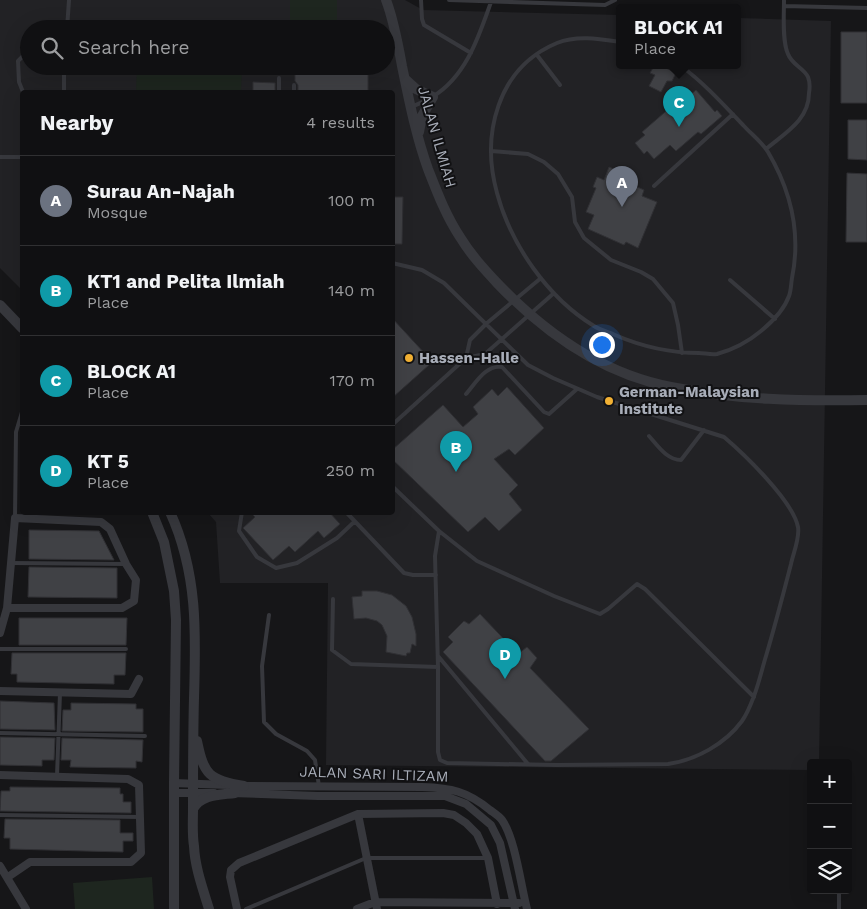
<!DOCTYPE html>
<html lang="en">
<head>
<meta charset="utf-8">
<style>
	:root { --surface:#101012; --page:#19191b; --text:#f1f3f6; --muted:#9c9d9f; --line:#303032; --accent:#7c3aed }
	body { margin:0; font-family:"Work Sans",sans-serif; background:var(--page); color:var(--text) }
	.controls { position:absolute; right:15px; bottom:15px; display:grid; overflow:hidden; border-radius:5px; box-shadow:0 5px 20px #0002 }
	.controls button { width:45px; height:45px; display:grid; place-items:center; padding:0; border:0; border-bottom:1px solid var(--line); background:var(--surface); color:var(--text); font:25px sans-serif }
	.you { position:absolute; left:601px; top:344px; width:18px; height:18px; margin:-12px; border:4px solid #fff; border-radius:50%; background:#1a73e8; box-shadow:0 0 0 8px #1a73e833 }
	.badge { display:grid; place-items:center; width:32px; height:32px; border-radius:50%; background:var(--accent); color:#fff; font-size:16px; font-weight:700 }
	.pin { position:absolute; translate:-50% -41px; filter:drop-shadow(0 1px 2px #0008) }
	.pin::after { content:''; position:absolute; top:26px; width:18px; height:15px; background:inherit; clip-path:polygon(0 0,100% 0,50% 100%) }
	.popup { position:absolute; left:616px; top:4px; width:125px; height:65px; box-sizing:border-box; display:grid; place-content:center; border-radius:5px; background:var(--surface); filter:drop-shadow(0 1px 4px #0005); font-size:16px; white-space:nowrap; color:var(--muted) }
	.popup b { font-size:19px; color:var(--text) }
	.popup::after { content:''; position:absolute; left:50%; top:100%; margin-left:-10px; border:10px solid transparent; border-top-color:var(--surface) }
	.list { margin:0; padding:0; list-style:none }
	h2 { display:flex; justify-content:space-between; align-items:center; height:65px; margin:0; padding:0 20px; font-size:21px }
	h2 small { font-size:16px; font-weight:400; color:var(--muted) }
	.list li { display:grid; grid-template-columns:32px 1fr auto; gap:15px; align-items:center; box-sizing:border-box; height:90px; padding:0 20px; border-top:1px solid var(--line) }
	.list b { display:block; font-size:19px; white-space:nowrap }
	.list p { margin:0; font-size:16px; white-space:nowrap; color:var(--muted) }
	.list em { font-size:16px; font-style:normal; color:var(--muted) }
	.icon { flex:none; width:28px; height:28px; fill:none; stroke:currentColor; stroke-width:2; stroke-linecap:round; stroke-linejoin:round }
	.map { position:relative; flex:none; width:867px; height:909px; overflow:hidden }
	.search { position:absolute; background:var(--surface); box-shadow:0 5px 20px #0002; left:20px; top:20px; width:375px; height:55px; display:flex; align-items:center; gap:12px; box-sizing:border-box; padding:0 18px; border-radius:28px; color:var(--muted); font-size:19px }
	.panel { position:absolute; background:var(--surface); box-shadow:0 5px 20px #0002; left:20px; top:90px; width:375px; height:425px; border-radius:5px }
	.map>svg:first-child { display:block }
	.built { fill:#222225; fill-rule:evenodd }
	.green { fill:#1e261f }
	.building { fill:#404145; stroke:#303034 }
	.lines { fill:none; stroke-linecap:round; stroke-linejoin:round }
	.service { stroke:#37383d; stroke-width:4 }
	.minor { stroke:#37383d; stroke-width:8 }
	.tertiary { stroke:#37383d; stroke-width:10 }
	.poi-dot { fill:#f2b134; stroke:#111113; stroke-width:2 }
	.labels { text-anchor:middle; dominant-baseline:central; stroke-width:4; stroke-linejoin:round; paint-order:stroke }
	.street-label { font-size:15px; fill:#a8adb8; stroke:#111113 }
	.poi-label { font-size:15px; font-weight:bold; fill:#a8adb8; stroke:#111113; text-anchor:start }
</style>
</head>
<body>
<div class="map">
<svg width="867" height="909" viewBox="0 0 867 909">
	<rect width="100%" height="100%" fill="#161618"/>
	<path class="built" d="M0,0h405l18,10 197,5v51h118v-48l93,3 -12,742h-8v7l-485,-5 2,-182h-108l-4,-61 -8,-9 184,-1v-420h-370v198l-22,-22zM29,29h357v37h-357z"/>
	<path class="green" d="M290,0h47v21l-47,1z
		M137,66h105l-1,26h-105z
		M152,877l2,32h-79l-2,-26z"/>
	<path class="building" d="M841,32h26v71h-26z
		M654,66h8l14,7 -4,8h-5l-6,11 -12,-6 6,-11 -5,-2z
		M331,68l37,4v20h-70v-7l-3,-4v-11z
		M253,82l22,1v9h-22z
		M696,90l19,22 2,-2 5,6 -21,18 -3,-2 -22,19 -6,-6 -16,14 -7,-8 -3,3 -9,-11 10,-8 -3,-3 30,-26 3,2z
		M848,120h19v40l-19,-1z
		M609,167l26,11 -2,7 11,5 -2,6 15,6 -19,46 -12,-6 -2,3 -36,-16 6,-14 -8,-3 10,-24 -3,-1 4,-10 7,3z
		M847,173l20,1v68h-21z
		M392,197h11l-1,47h-10z
		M392,318l35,38 -3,3 5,6 -37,33z
		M507,387l37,41 -29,27 -6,-6 -15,10 24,26 -9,9 13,16 -23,21 -14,-14 -17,15 -76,-73v-9l51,-45 20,22 15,-13 -5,-7 19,-18 6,7z
		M250,512h79l11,12 -16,14 -6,-7 -23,21 -6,-6 -16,14 -30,-32 12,-11z
		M29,530l70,1 15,29 -85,-1z
		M29,567l88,1v30l-89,-1z
		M362,591h15l15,4 14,11 6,11 4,17v12l-4,-2 -2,9h-3l-1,3 -20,-4 1,-16 -5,-11 -5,-4 -11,-3 -12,1 -2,-22 10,-1z
		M480,614l38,40 9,-7 10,11 -7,10 59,61 -38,32h-6l-102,-109 10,-10 -5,-5 16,-16 5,3z
		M19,618h108l-1,27h-107z
		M12,653h114l-1,22h-11v9l-97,-2v-8h-6z
		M0,701l54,2 1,27 -55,-1z
		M71,703l65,1v5h7v23l-81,-1 1,-21h8z
		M0,737l55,1 -1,22h-12v6l-42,-1z
		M62,738l81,2 -1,22 -6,-1v7l-66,-1 1,-7h-10z
		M10,787l110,1v6h3v8h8v11l-131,-2 1,-20h9z
		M5,819l115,1v13h13v8h-10v11l-113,-3v-11h-6z"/>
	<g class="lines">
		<path class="service" d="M421,0l1,19 2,6 47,28
			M449,0l156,5 10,-5
			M784,6l83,2
			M67,29l2,-29
			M620,42c-20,-3 -43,-7 -63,1 -60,25 -76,92 -60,150 14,52 51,105 97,133 6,4 14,6 21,9 28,12 53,18 84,18 5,0 12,2 18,1 15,-4 32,-13 44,-23 11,-9 23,-21 28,-35 2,-5 2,-12 3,-18 9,-44 -1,-87 -24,-126 -6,-10 -17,-18 -25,-27 -20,-21 -39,-42 -62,-59
			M537,55l23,30
			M294,85v7
			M23,92l-4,-10 -1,-21 5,-5 6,-1
			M64,92v-26
			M279,92v-14
			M411,107c7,-3 15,-6 21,-10 34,-20 47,-61 59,-95
			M766,149c19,-16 43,-29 43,-56 1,-6 1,-11 -1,-16 -4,-9 -16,-12 -20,-23 -6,-13 -4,-39 -4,-54
			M491,151l37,3 16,8 14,12 14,23 3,25 9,16 27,22 30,12 12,7 20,24 5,22 4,28
			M0,157h22
			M654,186l79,-72
			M392,263l30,7 22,13 84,82 25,13 44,19 127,40c20,17 69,64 74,90 2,11 -5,27 -7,37 -8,31 -16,62 -25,92 -4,13 -7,27 -12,40 -3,8 -7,18 -12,25 -17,23 -46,39 -74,43l-111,1 -110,-2 -7,-3 -2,-8v-85l-3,-111 4,-25 -47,-45
			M730,280l45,39
			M466,358l4,-18 17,-17 54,-45
			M466,394c9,-10 20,-30 36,-27l42,45 5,2 28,-25
			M392,425l74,-67 19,-4 69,-61
			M649,436c9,10 18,24 32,24l23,-30
			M242,512l-3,19 18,26 19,11 21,-5 40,-25 17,-16
			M346,512l58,61 9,2h23
			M15,518l1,-86 6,-20
			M439,531l38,30 77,35 46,18 8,-5 29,-25 8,5 109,108
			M11,563l115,1
			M333,599l-1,51 19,14 87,3
			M269,615l-7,51 2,56 12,12 31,17 8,9 4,26
			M0,649h126
			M438,656l90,108
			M0,733l145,3
			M57,776l3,-83
			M0,815l140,2
			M246,909l120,-51h122
			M839,909v-19"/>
		<path class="minor" d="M0,633l7,-25 8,-90 86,4 9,7 16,35 10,16 -2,21 -12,7h-115
			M0,691l131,3 8,-15
			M0,775l128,4 11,6 2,68 -10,9h-101l-22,15
			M174,783l54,2
			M239,786l183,1c29,1 45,4 68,23 4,3 9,6 12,10 13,18 19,66 25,89
			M174,793h40
			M231,793l87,3h127l21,8 25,21 9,18 15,66
			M358,814l19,95
			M0,866l26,43
			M237,909l-7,-32 1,-7 8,-7 119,-49 85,-1 11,2 12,8 11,11 11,24 9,46
			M357,909l18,-7 144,1"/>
		<path class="tertiary" d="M386,0c8,21 12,44 16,66 7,34 14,70 26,103 9,23 18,47 32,68 11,18 24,32 38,47 47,49 105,90 173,103 65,13 130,14 196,13
			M405,79l11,10 17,8 -11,19 -3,16
			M0,305l22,23
			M152,512l12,30 10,49 2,29 -2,163v126
			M170,512c28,61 26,122 24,186 -1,37 -1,74 -1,111 0,12 -1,25 1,37 1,22 9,43 15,63
			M197,741c7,34 12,39 47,45
			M193,809c8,-15 27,-14 42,-16"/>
	</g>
	<g class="poi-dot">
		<circle cx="409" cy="358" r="5"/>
		<circle cx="609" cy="401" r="5"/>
	</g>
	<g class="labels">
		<g class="street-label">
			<text transform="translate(437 137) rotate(74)">JALAN ILMIAH</text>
			<text transform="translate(374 774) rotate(2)">JALAN SARI ILTIZAM</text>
		</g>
		<g class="poi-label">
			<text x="419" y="358">Hassen-Halle</text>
			<text x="619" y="392">German-Malaysian<tspan x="619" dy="17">Institute</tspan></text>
		</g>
	</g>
</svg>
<div class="controls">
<button>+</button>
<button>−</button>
<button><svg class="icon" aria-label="layers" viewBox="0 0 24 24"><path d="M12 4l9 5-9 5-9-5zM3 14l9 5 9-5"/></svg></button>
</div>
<div class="you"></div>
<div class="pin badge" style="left:622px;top:207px;background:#6b7280">A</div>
<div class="pin badge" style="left:456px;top:472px;background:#0f9aa8">B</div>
<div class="pin badge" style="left:679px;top:127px;background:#0f9aa8">C</div>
<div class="popup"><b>BLOCK A1</b>Place</div>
<div class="pin badge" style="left:505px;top:679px;background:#0f9aa8">D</div>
<div class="search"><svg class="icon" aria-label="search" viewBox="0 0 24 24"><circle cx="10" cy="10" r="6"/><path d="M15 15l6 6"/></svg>Search here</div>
<section class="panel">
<h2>Nearby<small>4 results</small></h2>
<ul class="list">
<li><span class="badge" style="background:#6b7280">A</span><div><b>Surau An-Najah</b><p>Mosque</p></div><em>100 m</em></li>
<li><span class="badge" style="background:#0f9aa8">B</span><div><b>KT1 and Pelita Ilmiah</b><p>Place</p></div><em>140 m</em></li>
<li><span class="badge" style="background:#0f9aa8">C</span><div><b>BLOCK A1</b><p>Place</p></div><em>170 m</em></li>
<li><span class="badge" style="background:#0f9aa8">D</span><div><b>KT 5</b><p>Place</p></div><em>250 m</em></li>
</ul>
</section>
</div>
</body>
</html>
